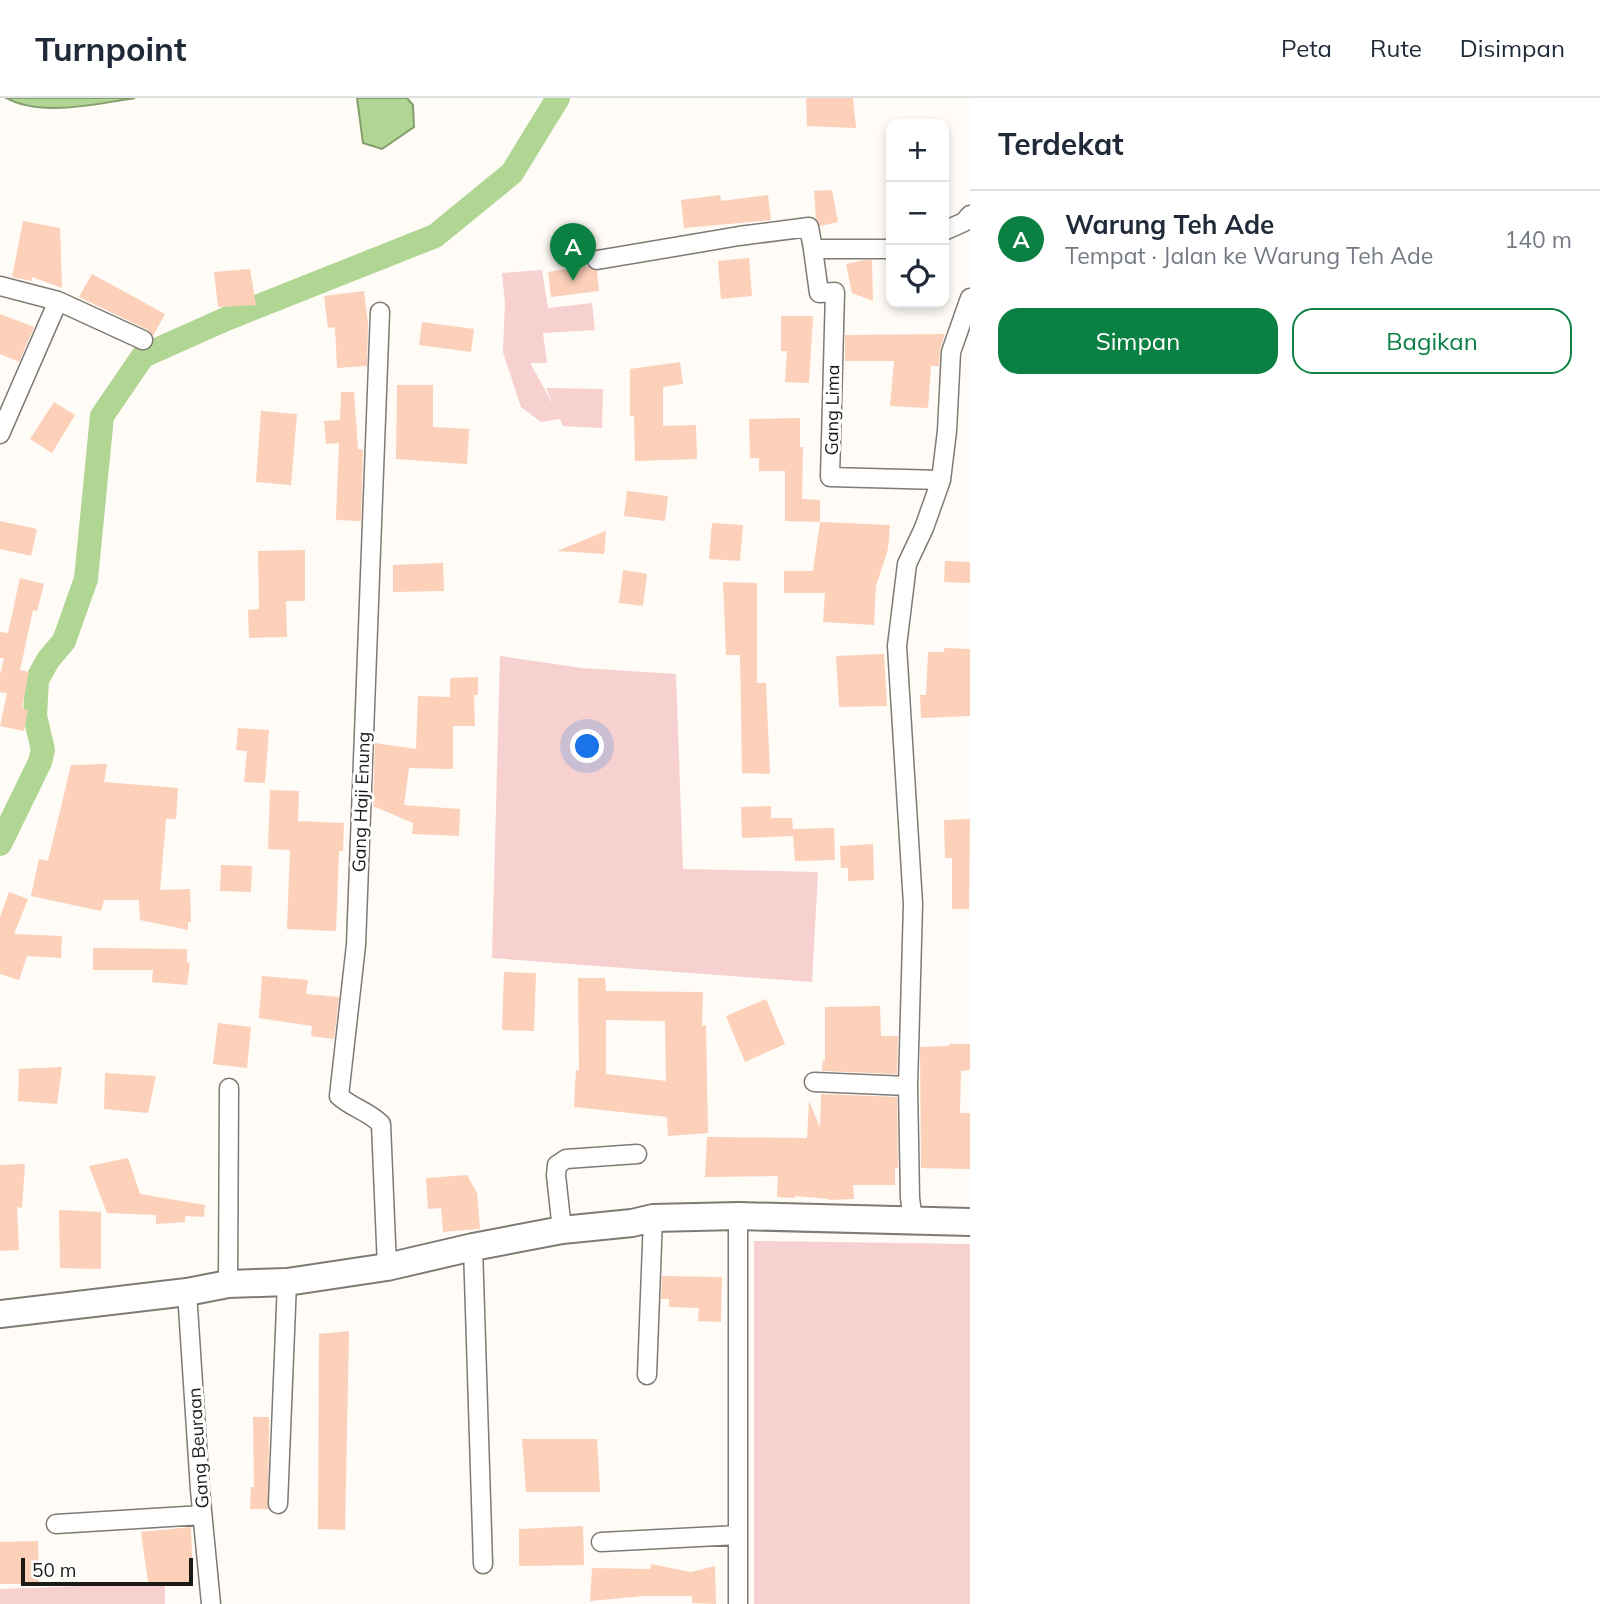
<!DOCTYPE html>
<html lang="id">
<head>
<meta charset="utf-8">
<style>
	:root { --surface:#fff; --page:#f6f6f7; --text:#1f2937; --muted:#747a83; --line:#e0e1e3; --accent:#0b8043 }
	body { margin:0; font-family:Mulish,sans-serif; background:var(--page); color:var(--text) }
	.controls { position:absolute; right:21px; top:21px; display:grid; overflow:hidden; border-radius:14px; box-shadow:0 4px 10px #0003 }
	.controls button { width:63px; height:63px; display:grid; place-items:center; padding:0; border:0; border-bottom:2px solid var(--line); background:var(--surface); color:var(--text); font:35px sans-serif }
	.scale { position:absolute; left:21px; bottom:18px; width:172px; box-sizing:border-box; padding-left:7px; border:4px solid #1c1a17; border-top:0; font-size:19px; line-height:24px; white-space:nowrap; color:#1c1a17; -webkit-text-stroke:5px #fff; paint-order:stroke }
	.you { position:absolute; left:588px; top:649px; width:24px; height:24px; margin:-18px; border:5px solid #fff; border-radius:50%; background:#1a73e8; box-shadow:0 0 0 10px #1a73e833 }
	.badge { display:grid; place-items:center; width:46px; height:46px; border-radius:50%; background:var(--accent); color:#fff; font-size:23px; font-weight:700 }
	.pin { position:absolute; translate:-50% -58px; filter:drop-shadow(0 2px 4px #0008) }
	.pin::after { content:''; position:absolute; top:37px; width:24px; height:21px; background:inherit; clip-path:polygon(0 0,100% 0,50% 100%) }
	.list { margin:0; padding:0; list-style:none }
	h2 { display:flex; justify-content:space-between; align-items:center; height:91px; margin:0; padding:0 28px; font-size:30px }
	h2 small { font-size:23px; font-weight:400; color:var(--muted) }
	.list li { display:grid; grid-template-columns:46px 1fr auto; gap:21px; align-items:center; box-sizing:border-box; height:98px; padding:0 28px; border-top:2px solid var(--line) }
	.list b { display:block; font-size:26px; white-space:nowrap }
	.list p { margin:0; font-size:23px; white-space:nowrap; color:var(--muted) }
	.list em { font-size:23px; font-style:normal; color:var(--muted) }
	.actions { display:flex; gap:14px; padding:21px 28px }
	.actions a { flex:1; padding:16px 0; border:2px solid var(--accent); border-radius:21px; text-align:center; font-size:24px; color:var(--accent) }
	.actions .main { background:var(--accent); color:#fff }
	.icon { flex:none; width:38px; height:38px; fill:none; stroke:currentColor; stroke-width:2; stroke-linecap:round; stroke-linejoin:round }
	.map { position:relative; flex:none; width:970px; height:1506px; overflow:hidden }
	header { display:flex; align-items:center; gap:42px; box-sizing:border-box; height:98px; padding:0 35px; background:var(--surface); border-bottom:2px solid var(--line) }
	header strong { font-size:33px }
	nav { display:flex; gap:38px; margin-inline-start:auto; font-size:24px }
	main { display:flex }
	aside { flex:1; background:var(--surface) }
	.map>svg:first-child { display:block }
	.green { fill:#f7d1cf }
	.water { fill:#b1d592; stroke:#849d6d; stroke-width:2 }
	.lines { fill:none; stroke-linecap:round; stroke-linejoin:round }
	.canal { stroke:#b1d592; stroke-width:24 }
	.building { fill:#fcd0b9; fill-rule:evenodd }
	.minor-casing { stroke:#7f7a73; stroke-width:21 }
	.secondary-casing { stroke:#7f7a73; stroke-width:30 }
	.minor { stroke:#fff; stroke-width:18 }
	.secondary { stroke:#fff; stroke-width:26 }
	.labels { text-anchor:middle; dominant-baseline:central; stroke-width:6; stroke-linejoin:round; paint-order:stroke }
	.street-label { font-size:18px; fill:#1c1a17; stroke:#fff }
</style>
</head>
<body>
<header>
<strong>Turnpoint</strong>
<nav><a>Peta</a><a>Rute</a><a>Disimpan</a></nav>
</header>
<main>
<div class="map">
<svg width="970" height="1506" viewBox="0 0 970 1506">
	<rect width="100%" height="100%" fill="#fffbf6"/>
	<path class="green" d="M542,172l6,38 44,-5 3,27 -52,3 4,30h-17l24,43 -8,-18 57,1 -1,39 -39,-2 -3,-7 -19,3 -20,-15 -18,-55 2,-49 -3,-30z
		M500,558l82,12 94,6 7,195 135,3 -6,110 -320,-24z
		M754,1143l216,3v360h-216z
		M165,1485v21h-165v-15z"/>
	<path class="water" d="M6,0h129c-38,6 -95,19 -129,0z
		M357,0h50l6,7 1,22 -32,22 -19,-6z"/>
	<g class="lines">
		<path class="canal" d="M0,746l40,-82 3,-12 -8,-34 2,-36 11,-20 16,-19 22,-62 16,-163 41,-60 83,-37 209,-83 77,-63 46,-75"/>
	</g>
	<path class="building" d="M806,0h47l3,30 -49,-2z
		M832,92l6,32 -18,4 -4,-7 -2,-28z
		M720,97l1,6 47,-6 3,25 -87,8 -3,-28z
		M23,123l37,7 2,60 -30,-11v4l-20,-4z
		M749,160l3,38 -31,3 -3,-38z
		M865,162h7l1,41 -21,-8 -6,-29z
		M587,168l10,5 2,20 -48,6 -3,-25z
		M250,171l6,36 -38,2 -4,-35z
		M92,176l73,40 -12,22 -5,-6 -69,-33z
		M364,193l4,32 -1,43 -30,2 -2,-41 -7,1 -4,-32z
		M0,216l34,13 -15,35 -19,-8z
		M781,218h32l-4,67 -24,-1 2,-31h-6z
		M422,224l52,7 -3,23 -52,-7z
		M945,236l-5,15 -1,17h-8l-3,42 -38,-2 4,-45h-49v-26z
		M680,264l3,22 -20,3v39l33,-1 1,34 -62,2 -1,-45h-4v-47z
		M397,287h36v42l36,2 -2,35 -71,-5z
		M341,294h13l4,57 5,1 -2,71 -25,-1 3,-77 -13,1 -2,-23 16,-1z
		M54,304l21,13 -23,38 -22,-14z
		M261,313l36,3 -6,71 -35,-3z
		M800,320v29h3l-1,52 18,1v22l-35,-1v-50h-26v-13h-9l-1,-39z
		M627,393l41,5 -3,25 -41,-5z
		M0,423l37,8 -6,27 -31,-7z
		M820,424l70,3 -2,24 -12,37 -2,39 -51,-3 2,-29h-41v-22h29z
		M712,425l31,2 -3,36 -31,-2z
		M606,433l-2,23 -47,-3z
		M305,452v51h-19l1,36 -38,1 -1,-28 11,-1 -1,-58z
		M945,463l25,1v21l-26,-1z
		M443,465l1,28 -51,1v-27z
		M623,472l24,4 -4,32 -24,-3z
		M20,480l24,6 -7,27 -4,-1 -13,60 9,2 -7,36 6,2 -4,21 -24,-5 7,-33 -7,-1v-17l4,-17h-4v-26l8,1z
		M723,484l34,1v100h9l4,91 -28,-1 -2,-118h-14z
		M944,550l26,1v67l-49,2 -1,-23h6l2,-43h16z
		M884,556l3,52 -48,1 -3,-51z
		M478,579v18h-4l1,31h-22v43l-44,-1 -5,37 56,4 -1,27 -47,-2 1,-11 -40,-17 1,-3 6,1 -7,-1 2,-60 41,6 2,-53 32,1v-19z
		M238,630l31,2 -4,53 -21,-1 3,-31 -11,-1z
		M107,666l-3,18 74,6 -2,31h-10l-6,71 30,-1 1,33h-3v8l-48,-10 -1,-20h-35l-3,11 -70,-15 8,-37 9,2 23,-96z
		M270,692l29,1 -1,30 46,2 -1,28h-4l-3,80 -49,-2 3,-79 -22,-1z
		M771,708v12h21l1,11 41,-1 1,32 -40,1 -2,-25 -51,2 -1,-31z
		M970,721l-1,90h-17v-51h-7l-1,-38z
		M873,746l1,36 -26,1v-13h-7l-1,-22z
		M221,767l31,1 -1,26 -31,-1z
		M9,794l19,7 -14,35 48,2 -1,22 -34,-2 -8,24 -19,-6v-57z
		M93,850l94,1v13l3,1 -3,22 -35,-3 1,-12h-60z
		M504,874l32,1 -2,58 -32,-1z
		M262,878l46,4 -2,14 33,3 -5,42 -23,-3 1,-10 -53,-8z
		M578,880h27l1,13 97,1 -1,34 4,-1 2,108 -40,3 -1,-19 -93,-10 2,-37 3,1zM606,922l59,1 1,60 -60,-7z
		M766,901l19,45 -40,18 -19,-46z
		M880,908l1,30h17l-1,38 -75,-3 1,-11 2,1v-54z
		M218,925l33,4 -4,41 -34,-4z
		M949,946h21v26l-9,1 -1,42h10v56l-49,-1 -1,-121 29,-1z
		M62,969l-5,37 -39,-3 1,-32z
		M105,975l51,3 -8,37 -44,-4z
		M821,996l76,3 1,71h-3v17h-42l1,14 -25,1v-1l-34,-3v2l-18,-1 1,-21 -73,1 2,-40 100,1 2,-37 11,26z
		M128,1060l12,36 65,11 -1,12 -19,-1v6l-29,2v-9l-49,-2 -18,-47z
		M25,1066l-3,44 -5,-1 2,43 -19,1v-86z
		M467,1077l10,18 3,36 -37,3 -2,-24 -13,1 -2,-31z
		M59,1112l42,2v57l-41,-1z
		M662,1178l60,1 -1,45 -23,-1 1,-13 -30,-1v-8h-8z
		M349,1233l-4,199 -27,-1 1,-195z
		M253,1319h16l-1,92h-18l1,-22h3z
		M522,1341h75l3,53h-74z
		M583,1428l1,39 -65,1v-37z
		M191,1429l2,55h-45l-7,-50z
		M38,1443l1,43h-39v-42z
		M651,1466l40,8 24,-6 1,38 -24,-1v-7h-48l-54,5 2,-33 58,1z"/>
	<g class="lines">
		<defs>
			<path id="minor" d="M944,133l20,-9 6,-7
				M813,151l6,44 16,-1 -5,185 111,3
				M597,162l142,-24 70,-9 4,22h78
				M0,188l58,15 85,39
				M380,214l-24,633 -17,151c13,12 29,15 42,28l6,143
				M0,336l58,-133
				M814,984l94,4
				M913,1123l-3,-23 -2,-112 5,-182 -16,-258 10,-82 17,-36 17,-48 6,-49 4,-79 19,-54
				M562,1132l-6,-55 1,-10 9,-6 71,-5
				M473,1149l10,317
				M228,1186l1,-196
				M187,1194l13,198 11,114
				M647,1277l6,-157
				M278,1406l9,-222
				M56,1426l146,-9
				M601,1444l137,-7
				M738,1506v-388"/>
			<path id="secondary" d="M0,1216l187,-22 41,-8 59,-2 100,-15 86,-20 89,-17 70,-7 21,-5 85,-2 232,6"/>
		</defs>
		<use href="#minor" class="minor-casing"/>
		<use href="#secondary" class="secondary-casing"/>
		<use href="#minor" class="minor"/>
		<use href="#secondary" class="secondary"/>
	</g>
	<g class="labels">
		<g class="street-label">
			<text transform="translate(832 312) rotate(-89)">Gang Lima</text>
			<text transform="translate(361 704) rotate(-88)">Gang Haji Enung</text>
			<text transform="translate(198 1350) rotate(-94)">Gang Beuraan</text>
		</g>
	</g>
</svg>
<div class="controls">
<button>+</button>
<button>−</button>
<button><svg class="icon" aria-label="locate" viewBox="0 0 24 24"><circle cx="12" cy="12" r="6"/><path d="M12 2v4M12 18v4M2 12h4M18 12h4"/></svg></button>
</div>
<div class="scale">50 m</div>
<div class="you"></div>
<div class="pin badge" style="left:573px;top:183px">A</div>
</div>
<aside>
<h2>Terdekat<small></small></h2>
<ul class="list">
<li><span class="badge">A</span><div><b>Warung Teh Ade</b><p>Tempat · Jalan ke Warung Teh Ade</p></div><em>140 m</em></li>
</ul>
<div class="actions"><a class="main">Simpan</a><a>Bagikan</a></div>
</aside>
</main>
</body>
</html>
